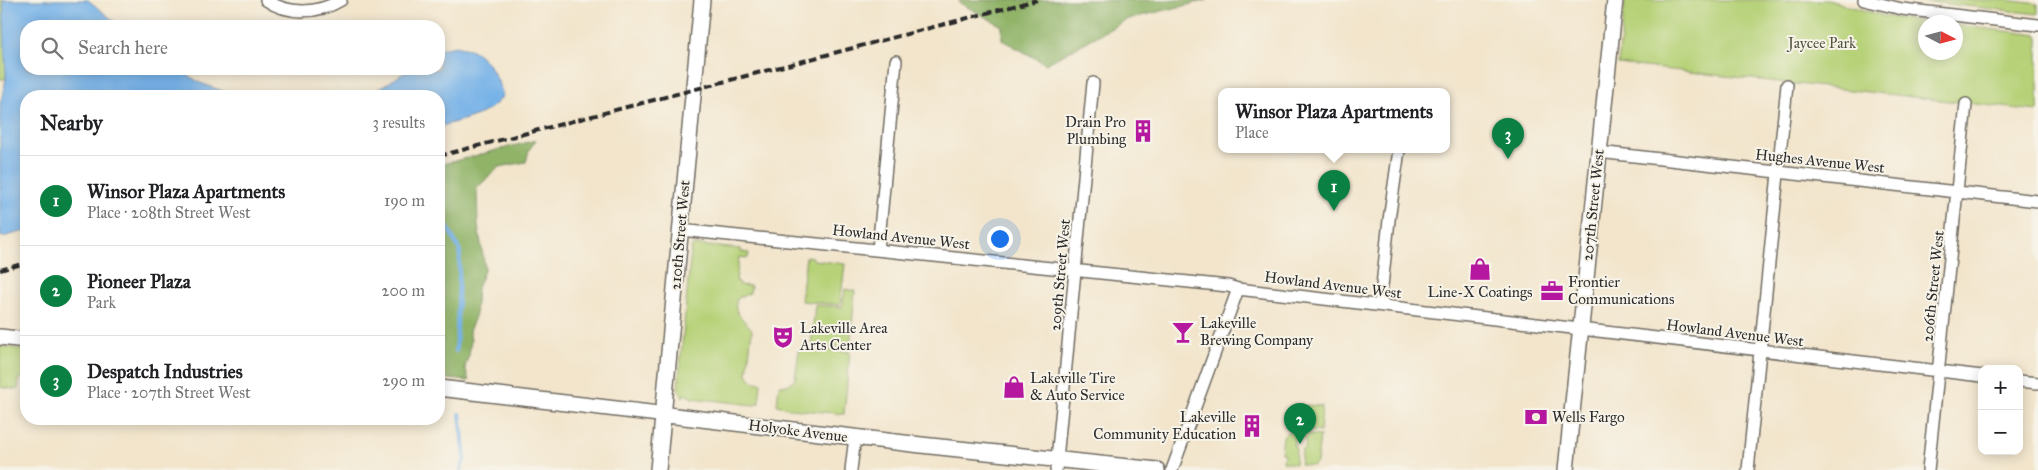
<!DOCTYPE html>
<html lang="en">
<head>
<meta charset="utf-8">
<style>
	:root { --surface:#fff; --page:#f2f2f2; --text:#202124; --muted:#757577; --line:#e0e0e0; --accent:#0b8043 }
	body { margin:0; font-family:"IM FELL Great Primer",serif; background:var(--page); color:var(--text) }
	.controls { position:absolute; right:15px; bottom:15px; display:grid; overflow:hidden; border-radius:10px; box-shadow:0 2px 12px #0003 }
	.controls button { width:45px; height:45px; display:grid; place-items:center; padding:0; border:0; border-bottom:1px solid var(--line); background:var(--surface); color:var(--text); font:25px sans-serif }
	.compass { position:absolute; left:1918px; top:15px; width:45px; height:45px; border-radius:50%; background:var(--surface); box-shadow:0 2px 12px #0003; rotate:96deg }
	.you { position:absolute; left:999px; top:238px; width:18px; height:18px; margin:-12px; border:4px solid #fff; border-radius:50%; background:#1a73e8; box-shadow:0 0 0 8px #1a73e833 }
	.badge { display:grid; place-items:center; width:32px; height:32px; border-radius:50%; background:var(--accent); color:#fff; font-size:16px; font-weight:700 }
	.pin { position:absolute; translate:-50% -41px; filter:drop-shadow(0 1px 2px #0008) }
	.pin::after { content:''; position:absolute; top:26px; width:18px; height:15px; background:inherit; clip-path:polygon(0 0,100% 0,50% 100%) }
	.popup { position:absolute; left:1218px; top:88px; width:232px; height:65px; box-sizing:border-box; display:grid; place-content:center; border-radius:10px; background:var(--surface); filter:drop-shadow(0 1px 4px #0005); font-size:16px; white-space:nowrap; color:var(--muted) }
	.popup b { font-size:19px; color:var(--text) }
	.popup::after { content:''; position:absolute; left:50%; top:100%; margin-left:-10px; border:10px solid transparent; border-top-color:var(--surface) }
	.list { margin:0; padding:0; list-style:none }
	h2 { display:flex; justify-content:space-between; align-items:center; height:65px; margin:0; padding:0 20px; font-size:21px }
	h2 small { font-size:16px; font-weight:400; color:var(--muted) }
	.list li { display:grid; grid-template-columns:32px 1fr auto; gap:15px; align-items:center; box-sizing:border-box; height:90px; padding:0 20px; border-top:1px solid var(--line) }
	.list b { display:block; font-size:19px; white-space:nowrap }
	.list p { margin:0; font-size:16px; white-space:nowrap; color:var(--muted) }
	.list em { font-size:16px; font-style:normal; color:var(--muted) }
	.icon { flex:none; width:28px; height:28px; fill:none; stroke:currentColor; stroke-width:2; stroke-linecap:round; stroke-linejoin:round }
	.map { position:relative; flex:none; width:2038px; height:470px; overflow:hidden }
	.search { position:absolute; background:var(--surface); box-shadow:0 2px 12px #0003; left:20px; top:20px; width:425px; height:55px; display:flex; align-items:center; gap:12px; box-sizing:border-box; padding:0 18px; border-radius:20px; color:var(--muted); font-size:19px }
	.panel { position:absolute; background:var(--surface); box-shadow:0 2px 12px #0003; left:20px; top:90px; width:425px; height:335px; border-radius:20px }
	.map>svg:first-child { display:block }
	.green { fill:#b6d177; stroke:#707e51 }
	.forest { fill:#90b368; stroke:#5e6f4a }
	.water { fill:#77b2e8; stroke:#516e8a }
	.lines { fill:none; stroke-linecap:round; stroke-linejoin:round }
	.stream { stroke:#77b2e8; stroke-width:4 }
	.street-casing { stroke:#716c63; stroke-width:14 }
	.secondary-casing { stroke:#716c63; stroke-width:18 }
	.street { stroke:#fff; stroke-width:11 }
	.secondary { stroke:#fff; stroke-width:15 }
	.rail { stroke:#2b2b2b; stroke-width:4; stroke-dasharray:8 4; stroke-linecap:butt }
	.labels { text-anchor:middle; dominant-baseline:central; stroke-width:4; stroke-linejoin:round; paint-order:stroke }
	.park-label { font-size:15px; fill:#4e543e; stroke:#f7f3e8 }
	.poi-label { font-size:15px; fill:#2b2b2b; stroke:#f7f3e8; text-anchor:start }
	.street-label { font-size:15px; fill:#2b2b2b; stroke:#f7f3e8 }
</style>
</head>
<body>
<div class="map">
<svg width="2038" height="470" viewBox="0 0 2038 470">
	<rect width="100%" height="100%" fill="#f7f3e8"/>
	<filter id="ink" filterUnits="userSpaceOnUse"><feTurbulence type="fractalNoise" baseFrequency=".02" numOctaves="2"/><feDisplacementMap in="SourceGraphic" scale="10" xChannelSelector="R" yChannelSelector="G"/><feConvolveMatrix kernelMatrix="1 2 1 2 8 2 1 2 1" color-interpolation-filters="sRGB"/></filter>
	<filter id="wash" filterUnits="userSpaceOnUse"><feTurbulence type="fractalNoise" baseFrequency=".0096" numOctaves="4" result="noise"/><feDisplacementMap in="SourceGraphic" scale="20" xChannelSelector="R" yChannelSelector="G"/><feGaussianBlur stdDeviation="1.12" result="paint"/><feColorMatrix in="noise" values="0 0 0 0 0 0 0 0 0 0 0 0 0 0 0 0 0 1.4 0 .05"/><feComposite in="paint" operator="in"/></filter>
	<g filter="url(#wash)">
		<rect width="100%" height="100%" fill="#f2e5cc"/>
		<path class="green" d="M0,0h3l3,79h-6z
			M1625,0h203l56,16 46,6h-4v30h30v-27l82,10v76l-420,-47z
			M1912,0h93l33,4v10z
			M698,245l43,4v3l8,1 -1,5 -9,-1 -3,24h2l1,4 12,1 -1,7 -12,5c-8,15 7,21 14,32l-5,44 5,7 9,2 -2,20 -5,2 -62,-7 -7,-4 -2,3 -5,-9 13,-138 1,-4z
			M806,256l6,1 2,3 31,4 -5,41 -39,-4z
			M845,289l10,2 -5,58 -39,-4 4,-40 27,2z
			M0,346l26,4v29l-7,-1 -1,12 -18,-3z
			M802,347l48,5 -6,62 -52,-5 -15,-4 2,-20h9l7,-6 4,-29z
			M1306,405l16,1 -2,26 -17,-2z
			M1288,432l10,1v5l-5,5 3,7 -1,14 -12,-2 1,-8 -3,-1 2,-17z
			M1303,434l17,2 -3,26 -4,4 -13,-2 2,-14 3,-2 1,-5 -3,-5z"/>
		<path class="forest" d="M962,0h246l-80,19 -82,45 -44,-24v-14l-44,-24z
			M536,140l-7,10 -3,12 -27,5 -22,21 1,37 7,43 -8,20 -2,29 -6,14 2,9 -2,15 -4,12 4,14 -30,-3 3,-116 -3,-9v-88z"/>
		<path class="water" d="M3,0h85l32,26h-94v43h153l21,14 37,13h-211v135l-24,6 -2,-1v-131l6,-26z
			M456,46c5,2 11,2 16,4 16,8 26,29 31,45 -14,22 -41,24 -64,32v-31h-71l42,-27h29v-20z"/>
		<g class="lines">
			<path class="stream" d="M439,221l8,5 13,25 -4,100
				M460,414l5,44 -4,12"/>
		</g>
	</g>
	<g filter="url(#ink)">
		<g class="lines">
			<defs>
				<path id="street" d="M266,0c22,15 52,14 75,0
					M1864,0l38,9 136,16
					M1598,152l440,49
					M680,230l548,56 10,3 744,87
					M878,250l18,-189
					M1380,305l9,-85 10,-70
					M2019,381l19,2
					M851,470l4,-33
					M1056,470l37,-387
					M1172,470l66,-181
					M1748,470l39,-385
					M1928,470l38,-366"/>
				<path id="secondary" d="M0,337l26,3
					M439,388l482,57 236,25
					M658,470l44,-470
					M1566,470l49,-470"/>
			</defs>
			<use href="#street" class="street-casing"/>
			<use href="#secondary" class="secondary-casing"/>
			<use href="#street" class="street"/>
			<use href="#secondary" class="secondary"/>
			<path class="rail" d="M439,156l598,-156
				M0,270l26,-7"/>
		</g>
	</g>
	<defs>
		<symbol id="building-bare" viewBox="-9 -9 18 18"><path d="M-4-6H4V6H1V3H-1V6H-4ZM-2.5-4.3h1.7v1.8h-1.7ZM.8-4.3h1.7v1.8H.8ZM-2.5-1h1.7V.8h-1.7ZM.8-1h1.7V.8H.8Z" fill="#b5179e" stroke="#f7f3e8" stroke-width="2.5" paint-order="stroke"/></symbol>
		<symbol id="shop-bare" viewBox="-9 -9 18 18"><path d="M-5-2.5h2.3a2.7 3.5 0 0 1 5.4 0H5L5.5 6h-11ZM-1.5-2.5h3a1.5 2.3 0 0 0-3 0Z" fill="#b5179e" stroke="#f7f3e8" stroke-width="2.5" paint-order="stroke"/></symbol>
		<symbol id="office-bare" viewBox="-9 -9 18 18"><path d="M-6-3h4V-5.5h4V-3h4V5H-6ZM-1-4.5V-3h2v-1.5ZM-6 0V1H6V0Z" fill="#b5179e" stroke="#f7f3e8" stroke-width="2.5" paint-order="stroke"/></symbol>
		<symbol id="bar-bare" viewBox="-9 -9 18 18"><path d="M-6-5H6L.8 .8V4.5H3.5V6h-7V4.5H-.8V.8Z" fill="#b5179e" stroke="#f7f3e8" stroke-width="2.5" paint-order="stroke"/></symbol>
		<symbol id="theatre-bare" viewBox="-9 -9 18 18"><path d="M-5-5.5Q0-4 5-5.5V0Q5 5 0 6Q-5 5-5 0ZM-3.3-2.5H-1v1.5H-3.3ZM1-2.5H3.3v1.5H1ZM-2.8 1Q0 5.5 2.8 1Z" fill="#b5179e" stroke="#f7f3e8" stroke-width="2.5" paint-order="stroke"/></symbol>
		<symbol id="bank-bare" viewBox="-9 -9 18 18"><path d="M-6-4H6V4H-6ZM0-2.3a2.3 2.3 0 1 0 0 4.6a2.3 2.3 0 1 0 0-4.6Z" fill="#b5179e" stroke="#f7f3e8" stroke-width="2.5" paint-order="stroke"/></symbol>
	</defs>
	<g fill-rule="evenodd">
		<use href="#building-bare" x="1127" y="115" width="32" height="32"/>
		<use href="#shop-bare" x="1464" y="253" width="32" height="32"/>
		<use href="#office-bare" x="1536" y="275" width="32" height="32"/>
		<use href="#bar-bare" x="1167" y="316" width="32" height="32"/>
		<use href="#theatre-bare" x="767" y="321" width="32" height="32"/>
		<use href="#shop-bare" x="998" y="371" width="32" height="32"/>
		<use href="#bank-bare" x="1520" y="401" width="32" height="32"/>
		<use href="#building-bare" x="1236" y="410" width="32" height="32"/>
	</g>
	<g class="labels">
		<g class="park-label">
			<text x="1822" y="43">Jaycee Park</text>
		</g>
		<g class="poi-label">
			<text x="1126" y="122" text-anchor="end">Drain Pro<tspan x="1126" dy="17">Plumbing</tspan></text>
			<text x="1568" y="282">Frontier<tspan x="1568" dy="17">Communications</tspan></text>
			<text x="1480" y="292" text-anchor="middle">Line-X Coatings</text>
			<text x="1200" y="323">Lakeville<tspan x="1200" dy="17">Brewing Company</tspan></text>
			<text x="800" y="328">Lakeville Area<tspan x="800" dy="17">Arts Center</tspan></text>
			<text x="1030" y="378">Lakeville Tire<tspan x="1030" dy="17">&amp; Auto Service</tspan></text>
			<text x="1236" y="417" text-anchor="end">Lakeville<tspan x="1236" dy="17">Community Education</tspan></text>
			<text x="1552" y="417">Wells Fargo</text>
		</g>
		<g class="street-label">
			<text transform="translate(1820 161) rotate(6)">Hughes Avenue West</text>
			<text transform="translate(1593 205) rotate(-84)">207th Street West</text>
			<text transform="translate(680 235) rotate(-85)">210th Street West</text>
			<text transform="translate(901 237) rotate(6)">Howland Avenue West</text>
			<text transform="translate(1060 275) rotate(-85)">209th Street West</text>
			<text transform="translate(1333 285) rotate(7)">Howland Avenue West</text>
			<text transform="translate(1933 286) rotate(-84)">206th Street West</text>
			<text transform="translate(1735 333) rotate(7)">Howland Avenue West</text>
			<text transform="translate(798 431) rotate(7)">Holyoke Avenue</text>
		</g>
	</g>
</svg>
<div class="controls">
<button>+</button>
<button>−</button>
</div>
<svg class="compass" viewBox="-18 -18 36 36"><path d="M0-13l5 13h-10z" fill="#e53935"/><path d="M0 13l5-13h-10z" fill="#757577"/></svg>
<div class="you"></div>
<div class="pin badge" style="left:1334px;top:211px">1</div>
<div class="popup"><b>Winsor Plaza Apartments</b>Place</div>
<div class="pin badge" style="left:1300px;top:444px">2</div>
<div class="pin badge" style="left:1508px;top:159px">3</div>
<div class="search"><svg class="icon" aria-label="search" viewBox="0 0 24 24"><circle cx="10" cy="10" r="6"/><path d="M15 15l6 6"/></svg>Search here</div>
<section class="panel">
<h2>Nearby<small>3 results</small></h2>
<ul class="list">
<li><span class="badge">1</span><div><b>Winsor Plaza Apartments</b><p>Place · 208th Street West</p></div><em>190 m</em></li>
<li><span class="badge">2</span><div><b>Pioneer Plaza</b><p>Park</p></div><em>200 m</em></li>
<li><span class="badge">3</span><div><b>Despatch Industries</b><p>Place · 207th Street West</p></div><em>290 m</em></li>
</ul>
</section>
</div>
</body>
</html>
